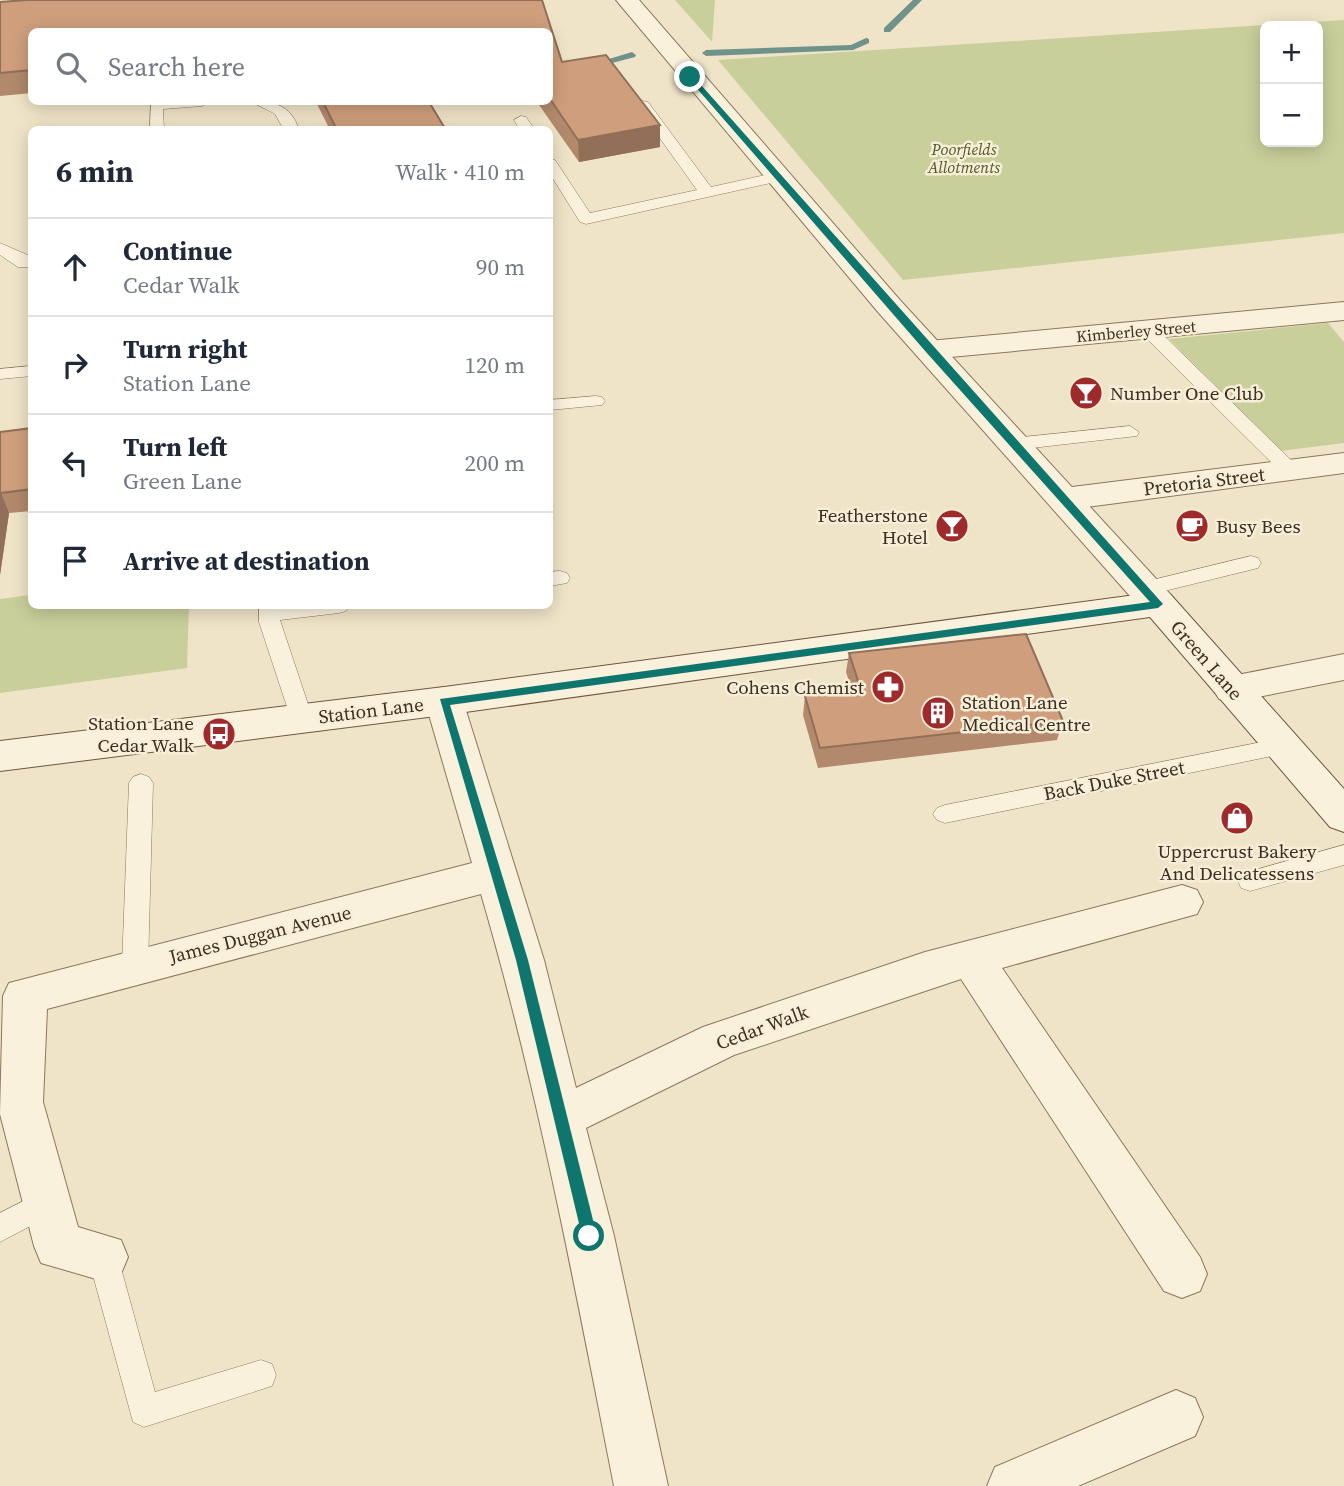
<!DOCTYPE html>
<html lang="en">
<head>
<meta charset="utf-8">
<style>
	:root { --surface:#fff; --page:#f6f6f7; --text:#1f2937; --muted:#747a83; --line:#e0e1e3 }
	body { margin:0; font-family:"Source Serif 4",serif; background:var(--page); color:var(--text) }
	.controls { position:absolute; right:21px; top:21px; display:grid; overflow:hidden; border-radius:10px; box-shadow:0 4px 18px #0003 }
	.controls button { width:63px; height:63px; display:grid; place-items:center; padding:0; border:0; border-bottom:2px solid var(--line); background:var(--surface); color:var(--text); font:35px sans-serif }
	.stop { position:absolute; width:21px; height:21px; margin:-16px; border:5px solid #0f766e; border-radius:50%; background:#fff }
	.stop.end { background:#0f766e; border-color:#fff; box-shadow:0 2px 7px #0008 }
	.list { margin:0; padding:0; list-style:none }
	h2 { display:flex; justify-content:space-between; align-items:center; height:91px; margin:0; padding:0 28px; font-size:30px }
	h2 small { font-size:23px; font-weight:400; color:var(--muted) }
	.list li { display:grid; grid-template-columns:46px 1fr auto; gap:21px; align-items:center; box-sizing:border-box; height:98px; padding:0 28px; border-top:2px solid var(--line) }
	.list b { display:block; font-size:26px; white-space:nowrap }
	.list p { margin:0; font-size:23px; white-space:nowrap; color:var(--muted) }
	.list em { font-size:23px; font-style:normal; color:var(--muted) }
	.icon { flex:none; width:38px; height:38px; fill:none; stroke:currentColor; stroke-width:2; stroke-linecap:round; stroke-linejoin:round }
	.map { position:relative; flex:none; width:1344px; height:1486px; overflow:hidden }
	.search { position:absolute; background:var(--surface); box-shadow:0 4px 18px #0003; left:28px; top:28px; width:525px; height:77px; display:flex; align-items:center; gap:18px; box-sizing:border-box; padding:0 24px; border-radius:10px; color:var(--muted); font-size:26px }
	.panel { position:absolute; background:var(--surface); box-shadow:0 4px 18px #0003; left:28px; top:126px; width:525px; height:483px; border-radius:10px }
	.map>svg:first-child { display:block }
	.green { fill:#c9cf9b; fill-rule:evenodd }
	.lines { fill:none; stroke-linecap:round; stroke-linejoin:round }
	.stream { fill:#6f938a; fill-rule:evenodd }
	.service-casing { stroke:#8d765c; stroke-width:1 }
	.minor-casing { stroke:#8d765c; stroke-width:2 }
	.tertiary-casing { stroke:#8d765c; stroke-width:2 }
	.secondary-casing { stroke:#6f573f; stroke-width:2 }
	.service { fill:#faf1dc; fill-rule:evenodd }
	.minor { fill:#faf1dc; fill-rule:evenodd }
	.tertiary { fill:#faf1dc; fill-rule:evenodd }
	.secondary { fill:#faf1dc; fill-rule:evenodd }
	.wall { fill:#b2896c }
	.shaded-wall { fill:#916f58 }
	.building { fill:#cf9f7d; stroke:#916f58; stroke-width:2 }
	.route { fill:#0f766e }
	.labels { text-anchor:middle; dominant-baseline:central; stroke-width:5; stroke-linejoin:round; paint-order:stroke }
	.far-park-label { font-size:16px; font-style:italic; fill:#4d5a26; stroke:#f7eed8 }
	.far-street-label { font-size:16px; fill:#3d2e20; stroke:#f7eed8 }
	.poi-label { font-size:19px; fill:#3d2e20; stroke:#f7eed8; text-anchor:start }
	.street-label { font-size:19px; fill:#3d2e20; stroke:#f7eed8 }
</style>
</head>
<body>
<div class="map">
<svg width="1344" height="1486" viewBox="0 0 1344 1486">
	<rect width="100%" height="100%" fill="#f0e4c8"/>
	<path class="green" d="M675,0h40l-3,42z
		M1344,20v213l-441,47 -185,-220zM1318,26v116h-53v-116z
		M1328,323l16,19v101l-64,8 -111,-112z
		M31,595l1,11h157l-2,62 -187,25v-94z"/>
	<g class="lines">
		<path class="stream" d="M913,0h9l-32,32h-6v-4z
			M866,38l3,1v4l-16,7 -147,6 -4,-3 4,-3 145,-5z
			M632,52l4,3 -1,2 -42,11 -4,-3z"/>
		<defs>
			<path id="service" d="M643,101l5,1 63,85 68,-15 8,5 -3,3 -198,44 -6,-2 -30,-48v-15l5,1 35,53 107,-23 -61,-85z
				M151,102h58l-7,4 -39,3 1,21h-14z
				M252,102c22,-2 40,4 47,28h-15l-9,-16z
				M521,116l5,1 9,13h-15l-6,-10z
				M0,243l32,14v10h-14l-18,-12z
				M1148,325l6,1 143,140 3,4 -3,4h-14l-141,-140 -3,-4z
				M32,366v10l-32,3v-10z
				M596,396l6,1 3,4 -3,4 -52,5v-10z
				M1130,426l9,6 -2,4 -123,14 -9,-6 9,-6z
				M1251,556l7,2 3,5 -3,5 -114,28 -10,-7 10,-7z
				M560,571l7,2 3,5 -3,5 -17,3v-14z
				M259,606h90l-3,5 -7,2 -59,7 33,99 -3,6h-16l-3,-6 -32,-97z
				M1282,738l8,2 3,6 -3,6 -8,2 -337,69 -8,-3 -4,-6 4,-6 8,-3z
				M141,774l8,3 4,6 -5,183 -4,8 -9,3 -9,-3 -4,-8 7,-183 4,-6z
				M1344,845v20l-94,26 -9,-3 -3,-7 3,-7z
				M47,1189l10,3 4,10 -4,10 -57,30v-29z
				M103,1243l10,4 5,10 37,135 106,-32 11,4 4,11 -4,11 -128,41 -11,-5 -45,-165 5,-10z"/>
			<path id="minor" d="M1344,302v18l-415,39 -11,-3 -4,-6 4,-6 11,-3z
				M1344,453v20l-280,37 -12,-3 -5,-8 5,-8 12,-3z
				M1344,654v26l-112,22 -13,-3 -6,-10 6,-10 13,-3z
				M444,687l13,4 6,10 81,259 32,128 127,-61 222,-75 257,-67 15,5 6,12 -6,12 -195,54 198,289 7,17 -7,17 -18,7 -18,-7 -203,-312 -227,76 -148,73 28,108 54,250h-54c-39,-198 -76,-398 -133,-592l-434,115 -4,93 35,125 43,13 7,17 -7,17 -18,7 -62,-18 -7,-17 -34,-132 3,-118 6,-13 463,-120 -47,-162 6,-10z
				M1176,1390l19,8 8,19 -8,19 -117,50h-91l8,-19z"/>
			<path id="tertiary" d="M616,0h23l260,299 272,296 5,9 -5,9 -13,3 -13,-3 -267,-301z"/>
			<path id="secondary" d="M1158,592l13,3 173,194v43l-14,-5 -180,-210 -706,98 -444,56v-30l444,-54z"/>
		</defs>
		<use href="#service" class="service-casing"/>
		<use href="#minor" class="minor-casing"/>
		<use href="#tertiary" class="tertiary-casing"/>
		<use href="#secondary" class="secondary-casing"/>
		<use href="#service" class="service"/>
		<use href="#minor" class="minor"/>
		<use href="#tertiary" class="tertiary"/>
		<use href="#secondary" class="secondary"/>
	</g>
	<path class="wall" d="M542,0l20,62 98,85 -81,15 -42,-60h13v-70h-518v61l-32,3v-94z
		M316,102h113l17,28h-116z
		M32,428v83l-23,2 -9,62v-143z
		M849,653l214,68 -6,19 -239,28 -15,-53 2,-19 47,-5 -6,-19z"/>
	<path class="shaded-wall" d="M660,125v22l-81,15 -1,-22z
		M1,493l8,20 -9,62v-76z"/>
	<path class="building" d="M27,0h515l20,62 44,-7 54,70 -82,15 -28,-41v-67h-518v38l-32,3v-71z
		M323,102h106l17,28h-109z
		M32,428v61l-31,4 -1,6v-67z
		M1026,634l37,87 -243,27 -15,-52 56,-6 -12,-37z"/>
	<path class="route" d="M693,76l470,528 -5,4 -708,97 78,255 69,276 -8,7 -7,-7 -66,-276 -76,-261 710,-97 -224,-250 -239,-275z"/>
	<defs>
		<symbol id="bar-disc" viewBox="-11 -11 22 22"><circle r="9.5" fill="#9e2a2b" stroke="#f7eed8"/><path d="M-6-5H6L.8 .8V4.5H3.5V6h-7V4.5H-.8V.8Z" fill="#fff"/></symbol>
		<symbol id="cafe-disc" viewBox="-11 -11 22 22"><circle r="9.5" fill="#9e2a2b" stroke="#f7eed8"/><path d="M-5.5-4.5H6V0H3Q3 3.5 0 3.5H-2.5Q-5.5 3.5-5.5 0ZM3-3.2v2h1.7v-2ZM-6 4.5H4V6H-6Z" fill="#fff"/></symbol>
		<symbol id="pharmacy-disc" viewBox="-11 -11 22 22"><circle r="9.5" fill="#9e2a2b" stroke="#f7eed8"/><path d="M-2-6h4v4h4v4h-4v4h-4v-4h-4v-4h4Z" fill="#fff"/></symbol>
		<symbol id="building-disc" viewBox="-11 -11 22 22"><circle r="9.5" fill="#9e2a2b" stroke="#f7eed8"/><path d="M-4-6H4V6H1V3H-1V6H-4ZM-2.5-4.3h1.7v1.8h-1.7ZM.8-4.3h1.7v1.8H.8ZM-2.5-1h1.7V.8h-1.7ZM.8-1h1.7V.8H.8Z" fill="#fff"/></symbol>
		<symbol id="bus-disc" viewBox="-11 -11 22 22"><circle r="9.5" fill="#9e2a2b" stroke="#f7eed8"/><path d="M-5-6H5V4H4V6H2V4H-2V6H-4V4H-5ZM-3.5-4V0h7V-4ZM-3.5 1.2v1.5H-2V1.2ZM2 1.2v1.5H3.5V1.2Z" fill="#fff"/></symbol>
		<symbol id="shop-disc" viewBox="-11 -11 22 22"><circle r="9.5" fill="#9e2a2b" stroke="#f7eed8"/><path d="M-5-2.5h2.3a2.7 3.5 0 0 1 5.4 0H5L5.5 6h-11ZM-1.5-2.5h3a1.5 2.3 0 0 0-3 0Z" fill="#fff"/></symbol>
	</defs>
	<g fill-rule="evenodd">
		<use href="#bar-disc" x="1067" y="374" width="38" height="38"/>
		<use href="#bar-disc" x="933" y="507" width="38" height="38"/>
		<use href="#cafe-disc" x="1173" y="507" width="38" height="38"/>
		<use href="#pharmacy-disc" x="869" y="668" width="38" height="38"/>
		<use href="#building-disc" x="919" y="694" width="38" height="38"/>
		<use href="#bus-disc" x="200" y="715" width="38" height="38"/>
		<use href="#shop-disc" x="1218" y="799" width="38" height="38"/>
	</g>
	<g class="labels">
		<g class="far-park-label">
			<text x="964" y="149">Poorfields<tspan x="964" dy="18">Allotments</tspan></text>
		</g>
		<g class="far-street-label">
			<text transform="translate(1136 331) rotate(-5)">Kimberley Street</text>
		</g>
		<g class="poi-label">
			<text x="1110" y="393">Number One Club</text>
			<text x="928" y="515" text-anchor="end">Featherstone<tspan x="928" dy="22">Hotel</tspan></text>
			<text x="1216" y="526">Busy Bees</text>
			<text x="864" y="687" text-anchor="end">Cohens Chemist</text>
			<text x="962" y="702">Station Lane<tspan x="962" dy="22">Medical Centre</tspan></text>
			<text x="194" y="723" text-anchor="end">Station Lane<tspan x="194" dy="22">Cedar Walk</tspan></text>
			<text x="1237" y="851" text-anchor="middle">Uppercrust Bakery<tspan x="1237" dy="22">And Delicatessens</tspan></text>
		</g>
		<g class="street-label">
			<text transform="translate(1204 481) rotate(-7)">Pretoria Street</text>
			<text transform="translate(1207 660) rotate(49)">Green Lane</text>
			<text transform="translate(371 710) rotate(-7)">Station Lane</text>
			<text transform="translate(1114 780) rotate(-11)">Back Duke Street</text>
			<text transform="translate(260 934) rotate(-14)">James Duggan Avenue</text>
			<text transform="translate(762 1027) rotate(-20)">Cedar Walk</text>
		</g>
	</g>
</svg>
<div class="controls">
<button>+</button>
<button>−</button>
</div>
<div class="stop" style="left:589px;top:1236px"></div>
<div class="stop end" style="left:690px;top:77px"></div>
<div class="search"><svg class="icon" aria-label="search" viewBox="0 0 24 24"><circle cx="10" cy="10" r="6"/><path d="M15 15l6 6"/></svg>Search here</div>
<section class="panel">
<h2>6 min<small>Walk · 410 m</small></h2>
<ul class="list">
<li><svg class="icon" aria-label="ahead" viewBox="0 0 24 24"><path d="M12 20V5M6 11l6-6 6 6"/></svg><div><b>Continue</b><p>Cedar Walk</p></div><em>90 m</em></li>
<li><svg class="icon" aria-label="right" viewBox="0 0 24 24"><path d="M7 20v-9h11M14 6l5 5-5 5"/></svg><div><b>Turn right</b><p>Station Lane</p></div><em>120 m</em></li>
<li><svg class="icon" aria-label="left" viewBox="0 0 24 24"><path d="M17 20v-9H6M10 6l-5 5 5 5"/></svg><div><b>Turn left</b><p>Green Lane</p></div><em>200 m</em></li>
<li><svg class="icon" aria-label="arrive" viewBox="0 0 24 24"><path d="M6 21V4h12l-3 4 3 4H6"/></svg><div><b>Arrive at destination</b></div></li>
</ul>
</section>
</div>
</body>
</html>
